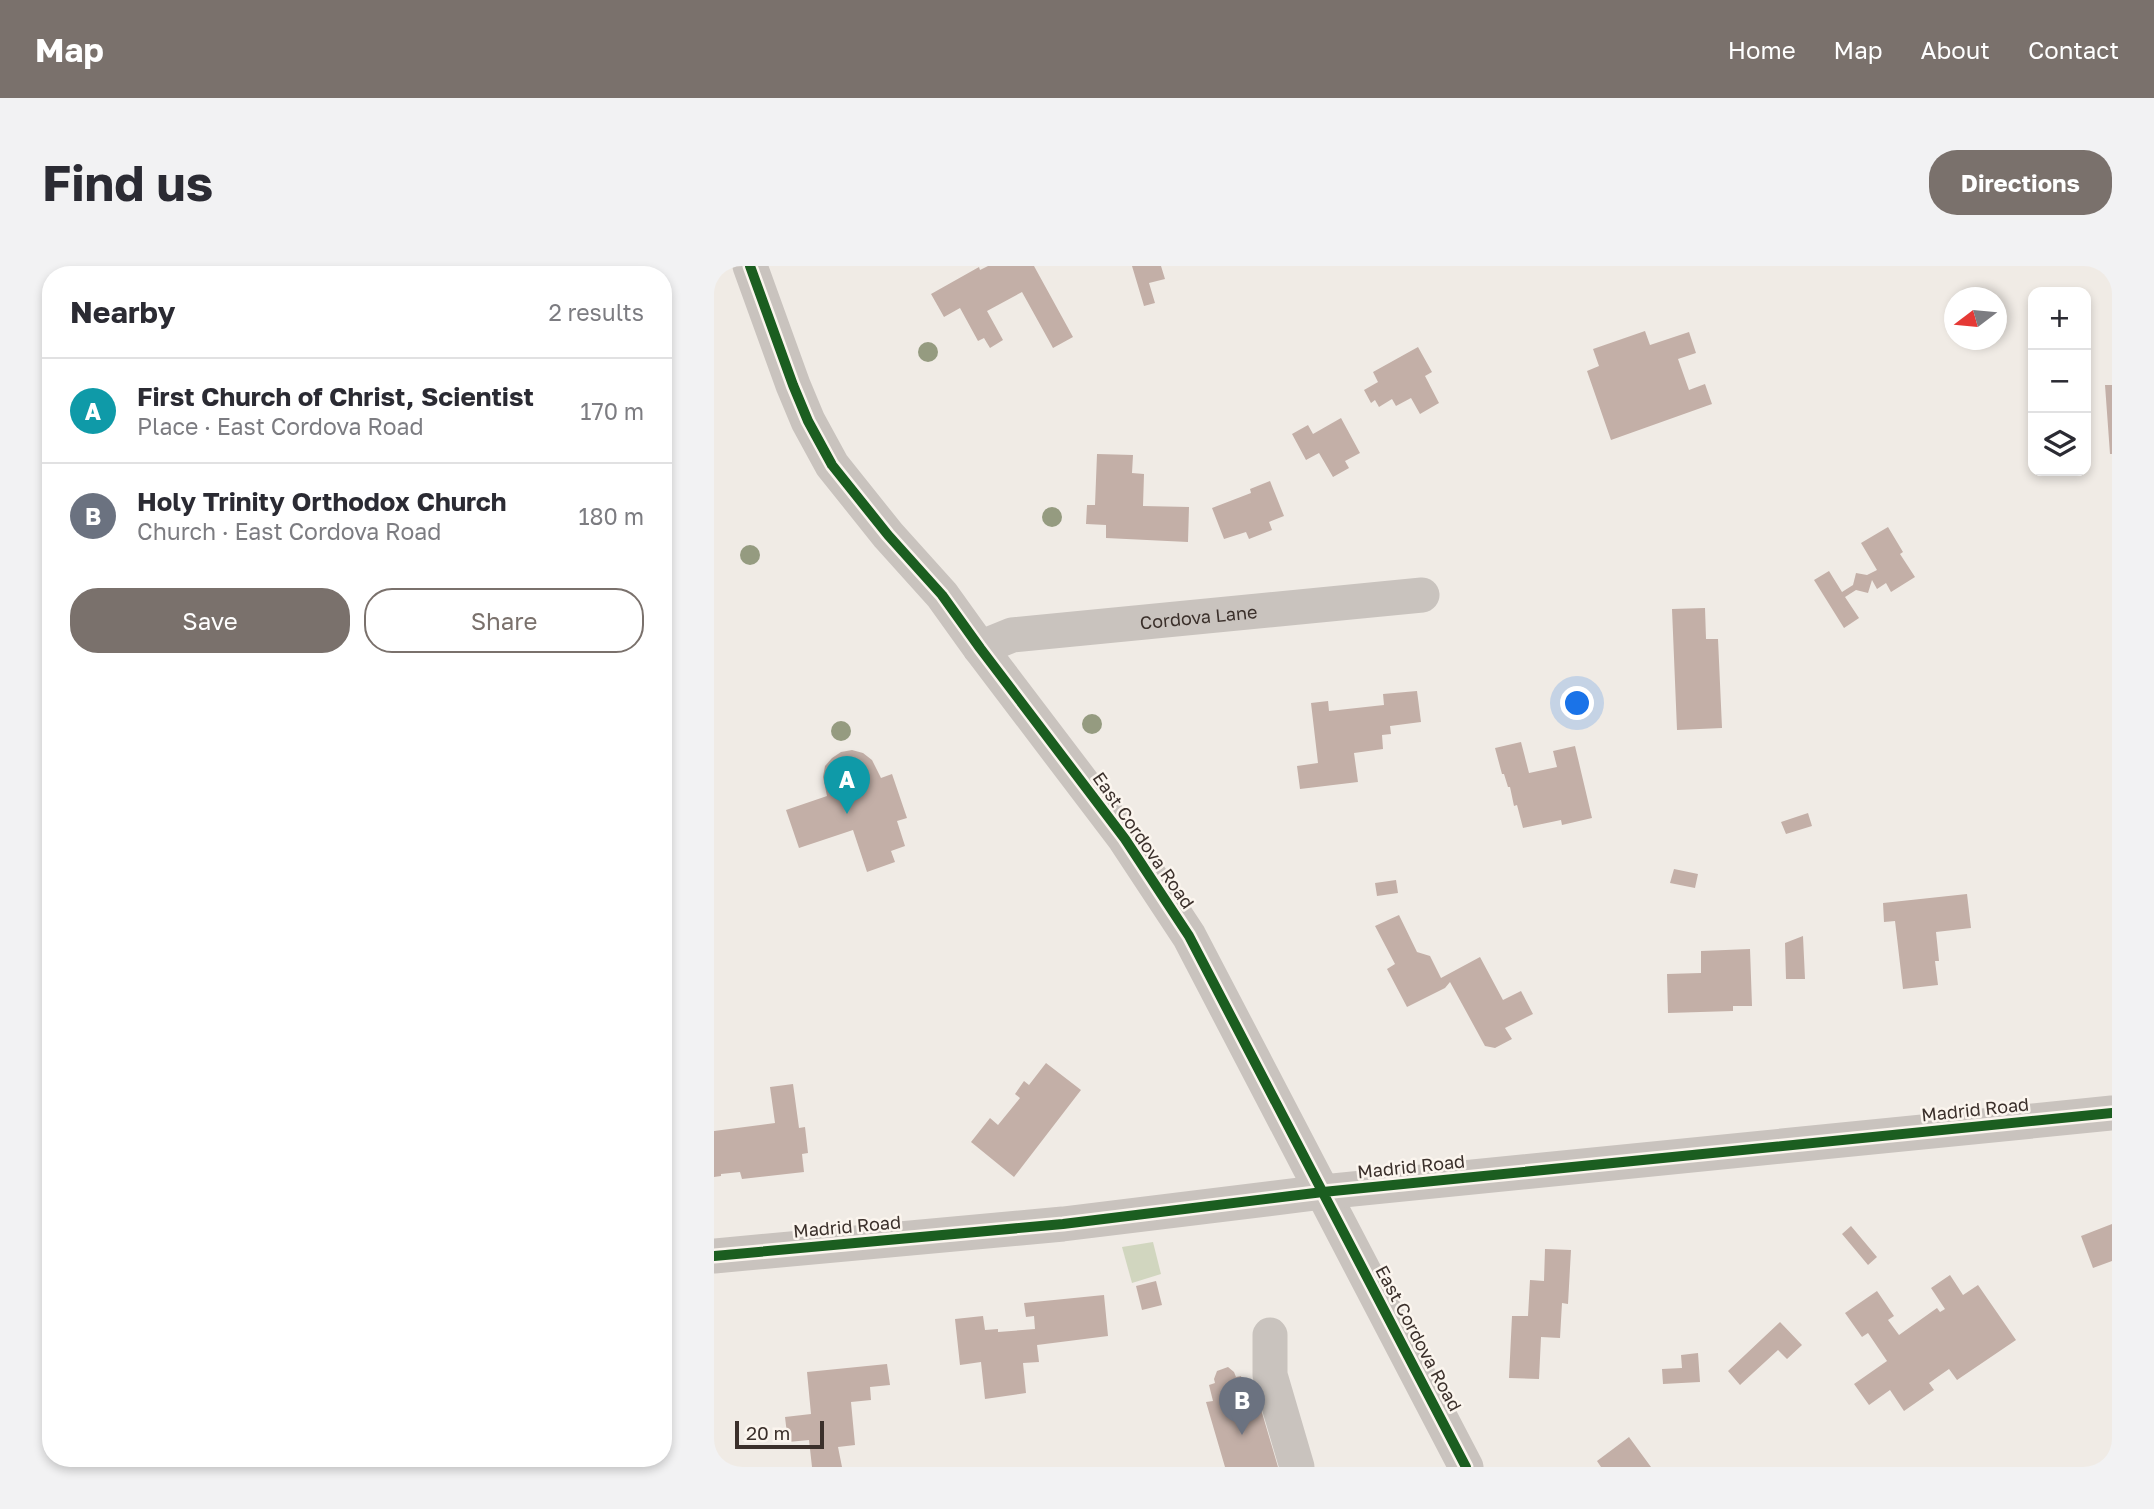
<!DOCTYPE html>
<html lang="en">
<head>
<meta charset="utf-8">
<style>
	:root { --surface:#fff; --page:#f2f2f3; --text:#2b2b33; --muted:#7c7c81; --line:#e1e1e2; --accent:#7a716c }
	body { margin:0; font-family:"Golos Text",sans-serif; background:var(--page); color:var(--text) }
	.controls { position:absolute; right:21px; top:21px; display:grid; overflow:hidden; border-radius:14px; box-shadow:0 4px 10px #0003 }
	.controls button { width:63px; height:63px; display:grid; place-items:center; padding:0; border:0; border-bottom:2px solid var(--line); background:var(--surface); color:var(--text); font:35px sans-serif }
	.compass { position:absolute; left:1230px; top:21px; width:63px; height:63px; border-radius:50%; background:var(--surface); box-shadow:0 4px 10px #0003; rotate:254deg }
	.scale { position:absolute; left:21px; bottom:18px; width:89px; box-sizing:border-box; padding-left:7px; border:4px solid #3b302b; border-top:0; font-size:19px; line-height:24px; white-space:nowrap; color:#3b302b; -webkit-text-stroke:5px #fbf5ee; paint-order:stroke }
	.you { position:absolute; left:864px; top:438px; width:24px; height:24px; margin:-18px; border:5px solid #fff; border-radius:50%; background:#1a73e8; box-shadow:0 0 0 10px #1a73e833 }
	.badge { display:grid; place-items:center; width:46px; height:46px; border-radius:50%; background:var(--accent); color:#fff; font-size:23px; font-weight:700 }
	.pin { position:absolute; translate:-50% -58px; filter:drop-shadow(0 2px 4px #0008) }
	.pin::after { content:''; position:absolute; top:37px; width:24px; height:21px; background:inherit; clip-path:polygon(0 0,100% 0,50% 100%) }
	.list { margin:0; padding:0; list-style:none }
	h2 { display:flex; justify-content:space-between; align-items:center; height:91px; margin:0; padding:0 28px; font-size:30px }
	h2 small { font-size:23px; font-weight:400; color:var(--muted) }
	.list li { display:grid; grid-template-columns:46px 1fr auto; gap:21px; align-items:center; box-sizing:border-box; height:105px; padding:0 28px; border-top:2px solid var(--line) }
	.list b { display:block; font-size:26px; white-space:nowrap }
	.list p { margin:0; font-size:23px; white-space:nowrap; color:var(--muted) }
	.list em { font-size:23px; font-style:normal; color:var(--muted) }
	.actions { display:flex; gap:14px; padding:21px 28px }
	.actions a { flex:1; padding:16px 0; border:2px solid var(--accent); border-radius:28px; text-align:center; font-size:24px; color:var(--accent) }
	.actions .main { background:var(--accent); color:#fff }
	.icon { flex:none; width:38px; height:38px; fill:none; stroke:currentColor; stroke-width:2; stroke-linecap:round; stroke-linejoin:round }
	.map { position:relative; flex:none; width:1398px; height:1201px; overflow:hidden; border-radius:28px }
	header { display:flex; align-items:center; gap:42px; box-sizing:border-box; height:98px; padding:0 35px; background:var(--accent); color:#fff }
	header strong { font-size:33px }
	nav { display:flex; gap:38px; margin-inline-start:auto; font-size:24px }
	.intro { display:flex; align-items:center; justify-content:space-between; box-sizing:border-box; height:168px; padding:0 42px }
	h1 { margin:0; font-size:49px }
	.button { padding:18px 32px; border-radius:28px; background:var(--accent); color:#fff; font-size:24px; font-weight:700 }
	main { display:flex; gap:42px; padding:0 42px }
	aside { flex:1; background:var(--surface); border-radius:28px; box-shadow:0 4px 10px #0003 }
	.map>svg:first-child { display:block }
	.green { fill:#d1d6bf }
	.building { fill:#c3afa7 }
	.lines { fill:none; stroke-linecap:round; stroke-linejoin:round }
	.minor { stroke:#c9c3be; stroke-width:35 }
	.cycleway-casing { stroke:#fbf5ee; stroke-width:15 }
	.cycleway { stroke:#1b5e20; stroke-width:10 }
	.tree { fill:#959b80 }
	.labels { text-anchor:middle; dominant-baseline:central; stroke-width:5; stroke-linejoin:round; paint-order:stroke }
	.street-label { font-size:18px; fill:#3b302b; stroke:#fbf5ee }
</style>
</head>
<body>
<header>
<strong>Map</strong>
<nav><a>Home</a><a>Map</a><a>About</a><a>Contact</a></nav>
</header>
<div class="intro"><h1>Find us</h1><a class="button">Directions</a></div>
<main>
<aside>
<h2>Nearby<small>2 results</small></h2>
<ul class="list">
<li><span class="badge" style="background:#0f9aa8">A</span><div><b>First Church of Christ, Scientist</b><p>Place · East Cordova Road</p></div><em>170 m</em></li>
<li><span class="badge" style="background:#6b7280">B</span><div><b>Holy Trinity Orthodox Church</b><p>Church · East Cordova Road</p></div><em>180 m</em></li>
</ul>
<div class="actions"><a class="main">Save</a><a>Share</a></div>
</aside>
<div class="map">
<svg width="1398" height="1201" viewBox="0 0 1398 1201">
	<rect width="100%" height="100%" fill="#f0ebe5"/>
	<path class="green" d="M439,976l8,32 -29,9 -10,-36z"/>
	<path class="building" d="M274,0h46l39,71 -20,11 -31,-56 -35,19 16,29 -13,8 -6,-10 -6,3 -18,-33 -16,9 -13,-23 48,-27 1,3z
		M418,0h29l4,13 -16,4 6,20 -11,3z
		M931,65l5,14 39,-13 7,21 -18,6 11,31 16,-6 7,20 -101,36 -24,-69 12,-5 -6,-17z
		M704,81l14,25 -7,4 14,27 -19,11 -9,-16 -15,8 -4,-7 -13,8 -4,-7 -4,3 -7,-13 14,-8 -5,-10z
		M1391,119h7v69h-2z
		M627,152l19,35 -15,8 4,7 -16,9 -14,-24 -13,7 -14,-26 16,-9 5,9z
		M383,188l36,1 -1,18 12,1 -1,32 46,1 -1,35 -82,-4v-13l-20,-1 1,-19h8z
		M556,215l14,35 -15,6 3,8 -23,9 -3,-7 -22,7 -12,-31 39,-15 -1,-4z
		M1174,261l15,25 -3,2 15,23 -24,15 -5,-9 -9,6 -5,-9 -4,13 -12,-3 -11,7 14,21 -15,10 -30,-48 15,-9 13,21 11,-7 3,-12 11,2 10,-5 -16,-27z
		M991,342l1,31h12l4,89 -45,2 -5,-121z
		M703,425l4,31 -31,4 1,8 -9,1 1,14 -29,4 4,29 -58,7 -3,-23 21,-3 -7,-60 17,-2 1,10 55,-6 -1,-11z
		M807,476l8,31 28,-6 -4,-16 22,-5 17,72 -30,7 -1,-5 -38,8 -6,-23 -3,1 -4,-19h-2l-4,-13h-2l-7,-26z
		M138,484l11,3 9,7 9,18 11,-4 15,44 -10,3 8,25 -14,5 4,11 -28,10 -14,-42 -54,18 -13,-38 41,-14 -4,-19 2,-11 7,-8 9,-6z
		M1094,547l4,13 -26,8 -5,-12z
		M960,603l24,5 -3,14 -25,-5z
		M682,614l2,13 -21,3 -2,-13z
		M1253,628l4,34 -35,4 3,29h-4l3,24 -35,4 -8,-68 -11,1 -1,-19z
		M685,649l18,37 13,4 11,22 39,-21 23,43 18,-9 12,23 -28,14 7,11 -17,9 -10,-2 -35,-64 -5,6 -38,19 -20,-38 8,-5 -20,-38z
		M1089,670l2,43h-19l-1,-36z
		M1036,683l2,57h-19v5l-65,2 -1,-39 34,-1v-22z
		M332,797l35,27 -67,87 -43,-35 19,-24 8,7 22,-27 -5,-4 9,-13 5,4z
		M79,818l6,44 6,-1 3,26 -6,1 2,18 -62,7 -2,-7 -19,2v2l-7,1v-46l61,-8 -5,-36z
		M1398,958v37l-19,7 -12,-32z
		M1137,960l26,31 -9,8 -26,-31z
		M831,983l26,1 -3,54 -6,-1 -2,35 -19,-1 -2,42 -30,-1 3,-62h16l2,-36 14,1z
		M1236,1009l13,20 15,-10 38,55 -59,40 -8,-11 -20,14 5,7 -30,21 -14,-21 -21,15 -15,-21 33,-23 -19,-28 -6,4 -17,-24 32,-22 17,25 -6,4 11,15 38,-27 3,4 5,-3 -14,-21z
		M442,1015l6,24 -20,5 -6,-24z
		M390,1029l4,41 -71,9 2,17 -16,1 3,30 -41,6 -4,-37 -21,3 -5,-46 28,-3 2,14 13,-1v3l37,-3 -1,-13 -8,1 -2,-14z
		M1066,1056l22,23 -15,14 -9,-9 -38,35 -12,-14z
		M984,1087l2,29 -37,2 -1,-15 20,-1 -1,-13z
		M173,1098l3,21 -20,2 1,13 -20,2 4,43 -17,2 4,20h-30l-3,-27 -21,2 -3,-25 26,-3 -4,-42z
		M514,1101l6,5 2,5 5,-1 5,16 9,-3 23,78h-53l-19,-65 7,-1 -4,-16 6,-2 -1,-4 3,-8z
		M915,1171l22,30h-50l-4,-6z"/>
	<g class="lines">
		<g class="minor">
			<path d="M36,0l43,119 15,36 24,44 56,70 54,60 38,53 145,191 64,97 277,531"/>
			<path id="s1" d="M266,382l32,-13 410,-40"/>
			<path d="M0,990l349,-32 260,-32 789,-79"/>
			<path d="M556,1069v40l27,92"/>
		</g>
		<defs>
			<path id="cycleway" d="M36,0l43,119 15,36 24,44 56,70 54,60 38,53 145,191 64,97 277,531
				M0,990l349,-32 260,-32 789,-79"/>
		</defs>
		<use href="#cycleway" class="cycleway-casing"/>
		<use href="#cycleway" class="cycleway"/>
	</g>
	<g class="tree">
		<circle cx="214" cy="86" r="10"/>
		<circle cx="338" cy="251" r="10"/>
		<circle cx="36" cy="289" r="10"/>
		<circle cx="378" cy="458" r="10"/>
		<circle cx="127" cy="465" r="10"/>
	</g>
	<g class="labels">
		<g class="street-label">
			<text stroke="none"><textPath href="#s1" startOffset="222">Cordova Lane</textPath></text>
			<text transform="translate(430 574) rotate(55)">East Cordova Road</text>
			<text transform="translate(1261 843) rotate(-6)">Madrid Road</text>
			<text transform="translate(697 900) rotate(-6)">Madrid Road</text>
			<text transform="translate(133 960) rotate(-5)">Madrid Road</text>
			<text transform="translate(705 1072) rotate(62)">East Cordova Road</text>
		</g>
	</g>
</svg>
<div class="controls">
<button>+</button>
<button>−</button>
<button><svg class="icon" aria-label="layers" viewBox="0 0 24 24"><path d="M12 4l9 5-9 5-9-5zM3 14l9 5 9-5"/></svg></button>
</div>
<svg class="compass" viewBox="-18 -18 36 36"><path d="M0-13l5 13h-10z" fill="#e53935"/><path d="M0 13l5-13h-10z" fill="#7c7c81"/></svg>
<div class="scale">20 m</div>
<div class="you"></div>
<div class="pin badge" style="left:133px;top:548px;background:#0f9aa8">A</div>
<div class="pin badge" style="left:528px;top:1169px;background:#6b7280">B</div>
</div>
</main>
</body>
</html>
